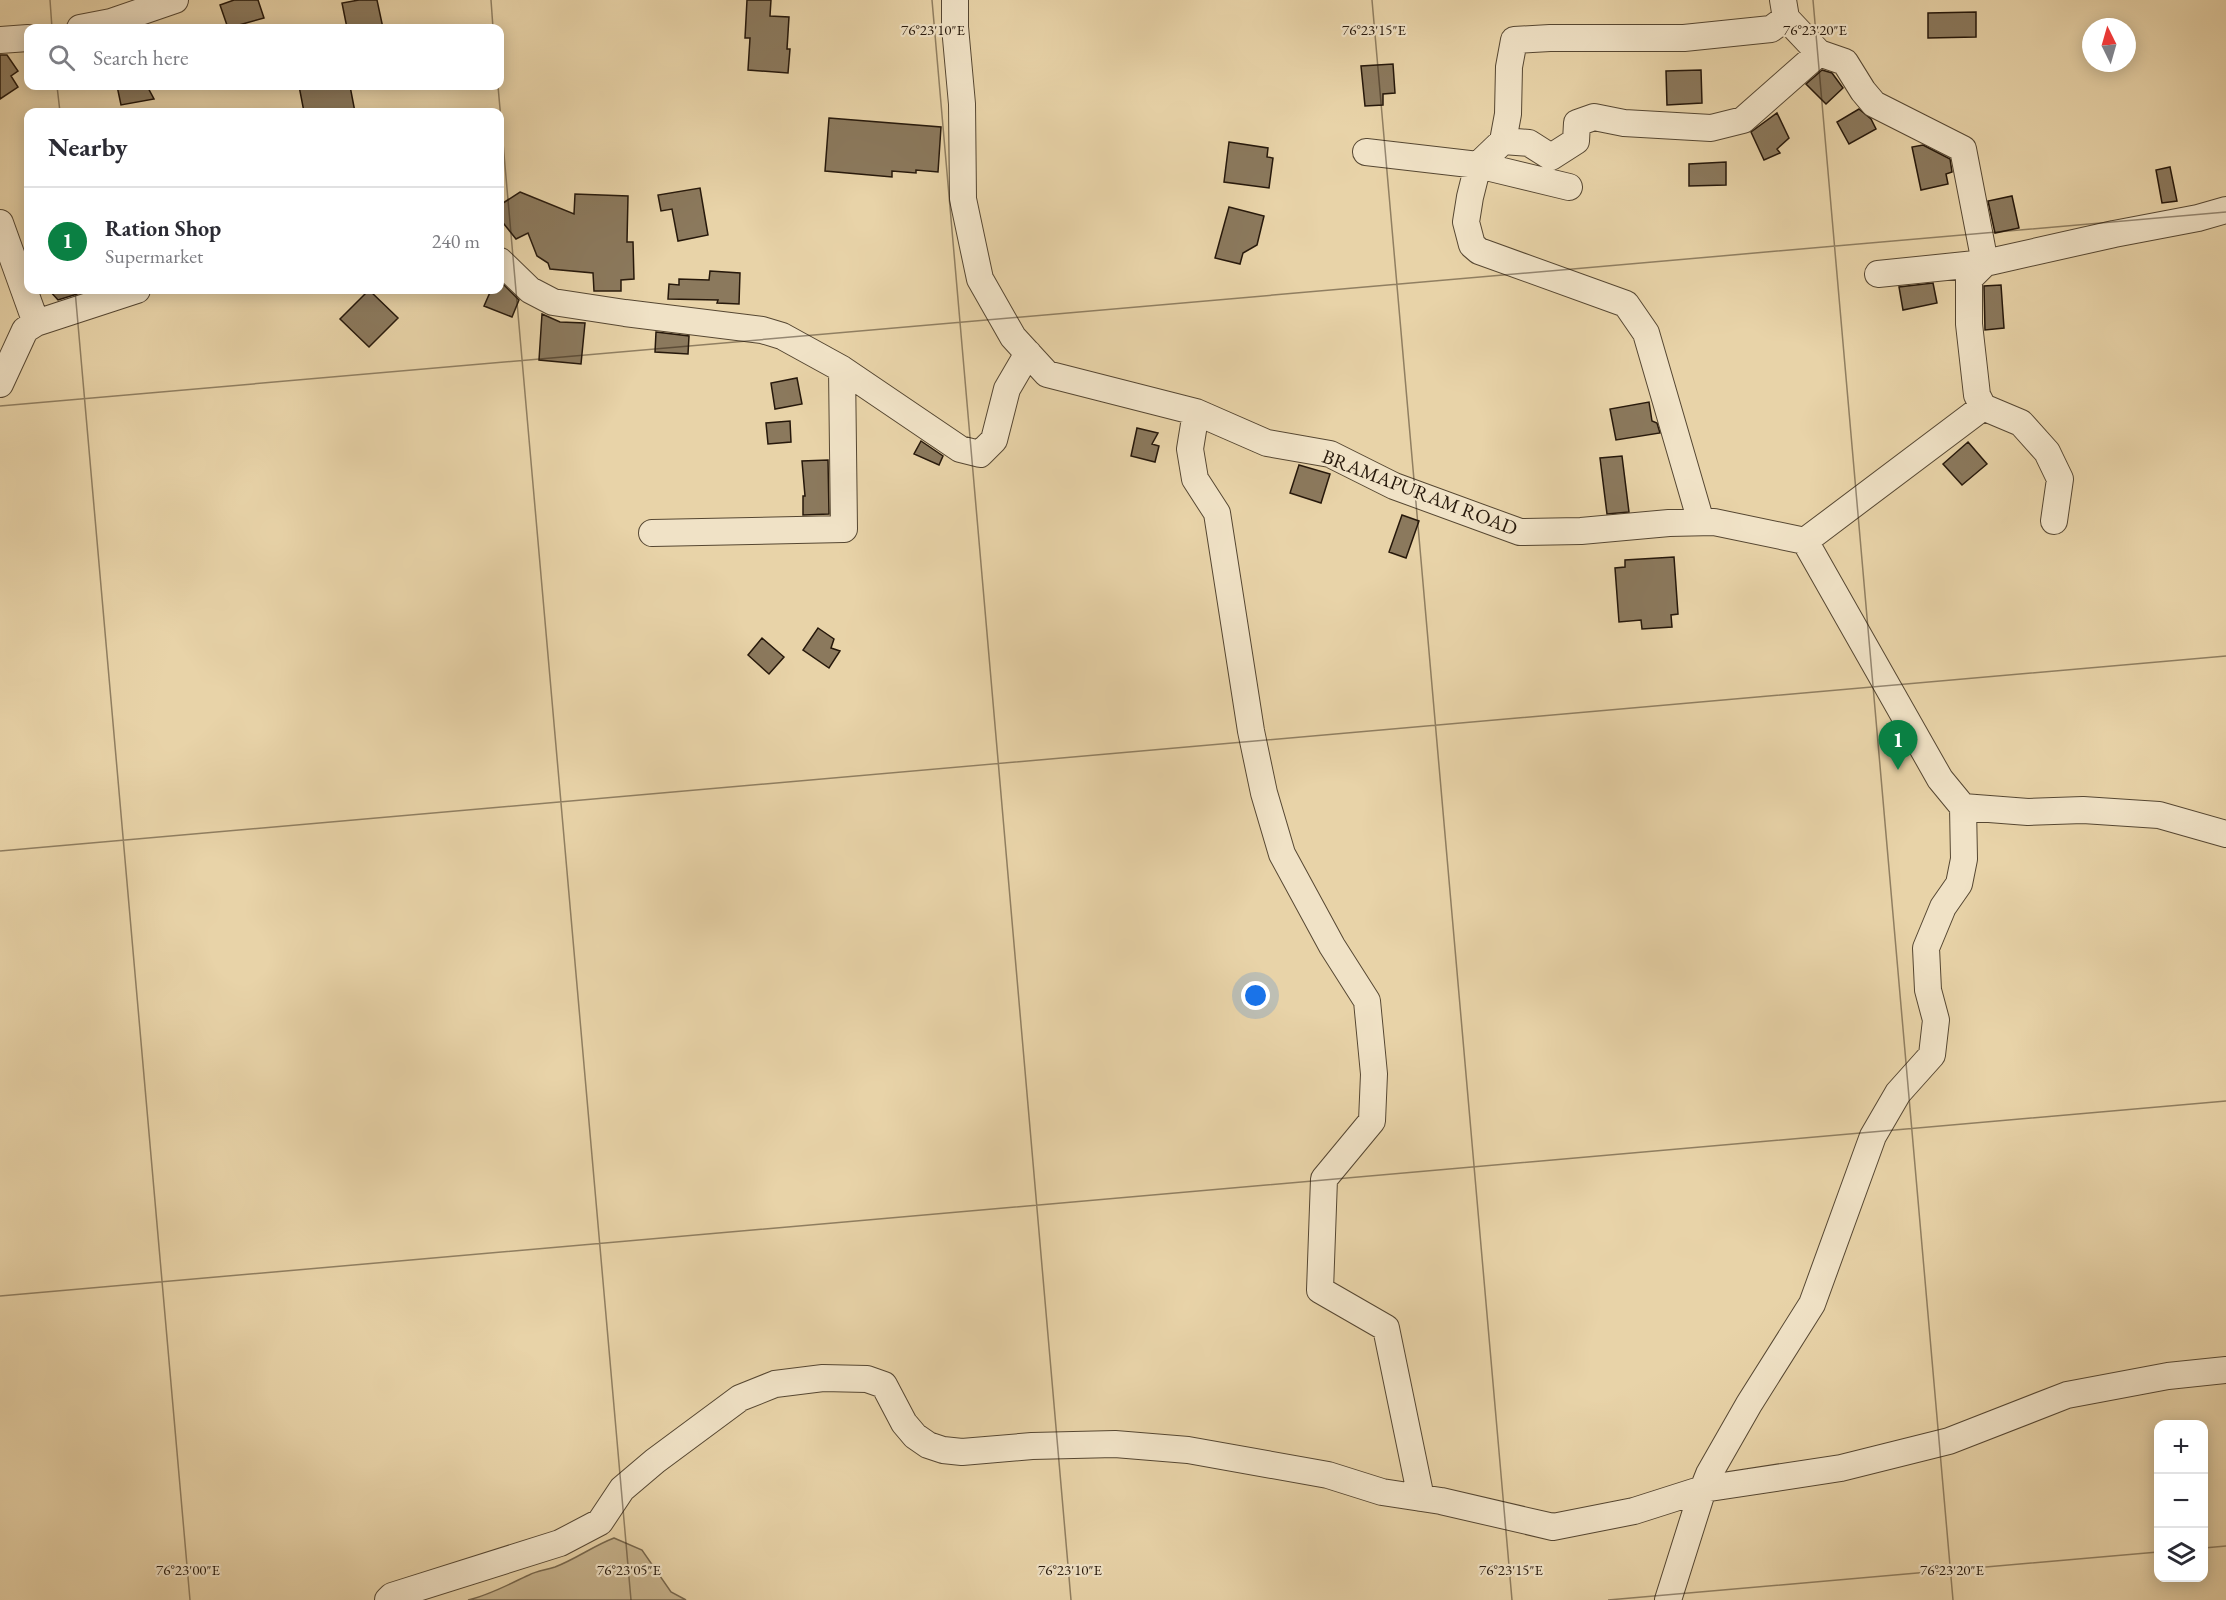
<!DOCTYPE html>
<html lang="en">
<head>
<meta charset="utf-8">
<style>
	:root { --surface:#fff; --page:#f7f7f7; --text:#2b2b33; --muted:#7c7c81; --line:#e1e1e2; --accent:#0b8043 }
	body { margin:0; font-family:"EB Garamond",serif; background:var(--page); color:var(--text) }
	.controls { position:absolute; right:18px; bottom:18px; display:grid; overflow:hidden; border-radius:12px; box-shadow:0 3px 15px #0003 }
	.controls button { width:54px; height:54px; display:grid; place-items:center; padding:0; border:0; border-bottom:2px solid var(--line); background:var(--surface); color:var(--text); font:30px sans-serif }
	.compass { position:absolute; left:2082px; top:18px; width:54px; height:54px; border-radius:50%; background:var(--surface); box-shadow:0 3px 15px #0003; rotate:355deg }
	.you { position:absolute; left:1256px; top:996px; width:21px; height:21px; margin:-15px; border:4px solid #fff; border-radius:50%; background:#1a73e8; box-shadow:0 0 0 9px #1a73e833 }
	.badge { display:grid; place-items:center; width:39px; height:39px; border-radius:50%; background:var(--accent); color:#fff; font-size:20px; font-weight:700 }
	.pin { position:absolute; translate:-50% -50px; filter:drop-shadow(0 2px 3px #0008) }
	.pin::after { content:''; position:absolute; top:32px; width:21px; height:18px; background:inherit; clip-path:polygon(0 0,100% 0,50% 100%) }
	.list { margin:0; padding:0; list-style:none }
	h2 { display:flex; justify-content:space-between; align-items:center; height:78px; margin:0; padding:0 24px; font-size:26px }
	h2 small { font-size:20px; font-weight:400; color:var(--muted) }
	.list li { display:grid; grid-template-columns:39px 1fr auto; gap:18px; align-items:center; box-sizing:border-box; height:108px; padding:0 24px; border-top:2px solid var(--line) }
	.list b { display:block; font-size:22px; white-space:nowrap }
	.list p { margin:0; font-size:20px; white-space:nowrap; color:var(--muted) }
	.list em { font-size:20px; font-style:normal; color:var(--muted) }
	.icon { flex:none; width:33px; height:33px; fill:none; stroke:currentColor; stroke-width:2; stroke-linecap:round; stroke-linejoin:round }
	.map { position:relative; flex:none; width:2226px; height:1600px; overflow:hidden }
	.search { position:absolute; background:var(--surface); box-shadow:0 3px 15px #0003; left:24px; top:24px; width:480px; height:66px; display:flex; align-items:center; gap:15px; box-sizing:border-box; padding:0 21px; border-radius:12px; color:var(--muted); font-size:22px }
	.panel { position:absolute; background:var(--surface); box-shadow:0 3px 15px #0003; left:24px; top:108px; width:480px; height:186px; border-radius:12px }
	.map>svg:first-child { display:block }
	.green { fill:#c7b38d; stroke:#76664c; stroke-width:1.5 }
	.building { fill:#8b795d; stroke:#26180b; stroke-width:1.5 }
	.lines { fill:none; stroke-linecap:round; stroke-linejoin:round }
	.minor-casing { stroke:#564732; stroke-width:28 }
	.minor { stroke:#f0e2c6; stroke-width:26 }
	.ticks { fill:none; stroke:#26180b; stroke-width:1.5; stroke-opacity:0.45 }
	.labels { text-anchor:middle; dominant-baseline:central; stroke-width:4.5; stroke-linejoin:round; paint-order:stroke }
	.street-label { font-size:20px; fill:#26180b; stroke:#f0e2c6 }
	.ticks-label { font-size:15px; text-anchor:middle; fill:#26180b; stroke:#f0e2c6; stroke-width:4.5; stroke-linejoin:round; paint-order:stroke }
</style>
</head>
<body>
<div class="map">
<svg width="2226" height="1600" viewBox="0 0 2226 1600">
	<rect width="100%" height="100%" fill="#e8d3a8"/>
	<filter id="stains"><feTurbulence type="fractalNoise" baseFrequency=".00333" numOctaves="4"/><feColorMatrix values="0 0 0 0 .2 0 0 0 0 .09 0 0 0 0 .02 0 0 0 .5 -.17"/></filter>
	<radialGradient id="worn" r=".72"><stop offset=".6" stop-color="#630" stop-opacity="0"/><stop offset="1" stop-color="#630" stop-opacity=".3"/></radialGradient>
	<path class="green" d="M614,1538l28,12 29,42 15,8h-218c22,-5 41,-16 61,-25 8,-4 17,-5 26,-8 21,-8 38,-21 59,-29z"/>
	<path class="building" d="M234,0h24l6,18 -36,10 -8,-23z
		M359,0h18l6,28h-36l-5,-25z
		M747,0h24l-1,16 19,1 -2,32h3l-2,24 -40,-3 2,-32h-5z
		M1976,12v25l-48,1v-25z
		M0,55h7l11,16 -7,5 7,11 -18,12z
		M1393,64l2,29 -12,1v11l-18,1 -4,-40z
		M1701,70l1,33 -35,2 -1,-34z
		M1822,70l10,3 11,15 -17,16 -20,-20z
		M117,86h30l7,13 -33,6z
		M299,86h51l5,26h-51z
		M1859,109l12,10 5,10 -27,15 -12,-22z
		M1777,113l12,25 -12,11 3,4 -16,7 -13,-28z
		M829,118l112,9 -3,45 -22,-2v3l-24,-2v6l-67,-6z
		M1229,142l39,6 -1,9 6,1 -4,30 -45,-6z
		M1923,145l27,14 2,13 -6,2 2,10 -27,6 -9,-43z
		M1726,162v23l-37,1v-22z
		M2170,167l7,34 -15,2 -6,-33z
		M700,188l8,47 -30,6 -6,-32 -11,2 -3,-16z
		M520,192l54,22 1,-20 53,2 -1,46h6l1,37 -13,1v11h-27l-1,-18 -43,-4 -2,-6 -11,-7 -9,-23 -12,6 -16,-20 1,-4 -1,-10z
		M2012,196l7,32 -24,5 -7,-32z
		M1229,207l35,9 -7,29 -14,8 -3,11 -25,-6z
		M710,271l30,2 -1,31 -22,-1 1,-3 -50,-1 1,-15 10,1v-6l30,1z
		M500,281l19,19 -7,17 -28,-11 7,-16h9z
		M1933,283l4,20 -34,7 -4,-23z
		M2001,285l3,43 -19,2 -1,-44z
		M49,290h41l-32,10z
		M369,290l29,28 -29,29 -29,-28z
		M542,314l18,8 25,1 -4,41 -42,-4z
		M656,332l33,4 -1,18 -33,-2z
		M797,378l5,26 -27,5 -4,-26z
		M1649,402l3,19 5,2 3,10 -44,7 -6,-31z
		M790,421l1,21 -23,2 -2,-21z
		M1137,428l21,5 -6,11 7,2 -4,16 -24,-6z
		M921,441l22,15 -4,9 -25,-11z
		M1968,442l19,22 -25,21 -19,-21z
		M1622,456l7,56 -22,2 -7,-56z
		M828,460l1,54 -26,1v-19h2l-3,-35z
		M1299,465l31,9 -9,29 -31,-10z
		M1402,515l17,6 -13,37 -17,-6z
		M1674,557l4,57 -7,1 1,12 -30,2 -1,-9 -22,2 -4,-54 10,-1v-7z
		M818,628l16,11 -3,9 9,3 -11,17 -26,-18z
		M762,638l22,19 -15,17 -21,-19z"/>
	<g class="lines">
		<defs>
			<path id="minor" d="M955,0v27l7,77 1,95 17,80 33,58 34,37 149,38 71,31 63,11 64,32 126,46 61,-1 88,-8 45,-1 91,19 135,238 23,28 65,5 55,-2 76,5 67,19
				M1783,0l3,18 -15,11 -87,9h-134l-36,2 -5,27 -1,47 -5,27 26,2 22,14 25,-16 1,-18 17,-6 30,6 87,5 32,-8 76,-67 26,9 18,29 11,13 89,45 22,114 -107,11
				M1786,18l33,35
				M80,28l31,-6 64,-22
				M0,40l28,-2
				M1503,141l-25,24 -8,32 -4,25 6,23 7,6 147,53 20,29 55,189
				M1366,152l112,13 91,22
				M0,223l36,100
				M500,261l30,29 23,12 72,11 137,17 20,6 60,33 118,80 20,5 14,-14 13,-51 21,-36
				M0,384l25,-54 11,-7 101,-33
				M1196,412l-6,37 5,30 22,34 34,218 13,62 18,61 50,92 35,55 7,73 -2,47 -48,58 -4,111 66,38 35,170
				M2054,521l6,-42 -13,-27 -26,-29 -38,-16 -6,-12 -8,-71v-45l16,-16 129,-29 84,-16 28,-8
				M652,533l192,-4 -2,-160
				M1805,541l178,-134
				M1963,807l1,52 -5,25 -16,23 -17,41 2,42 8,30 -4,35 -34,38 -25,43 -61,168 -63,100 -40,70 -6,15 138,-21 108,-27 118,-46 101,-19 58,-6
				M388,1600l4,-4 168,-53 40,-21 22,-33 33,-28 85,-63 35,-14 48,-6 44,1 17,6 20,38 11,13 13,9 15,5 19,2 70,-6 83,-2 73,6 140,25 54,17 59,9 112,26 81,-16 69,-22
				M1668,1600l35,-111"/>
		</defs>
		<use href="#minor" class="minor-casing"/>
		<use href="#minor" class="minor"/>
	</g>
	<path class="ticks" d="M50,0l2,28M491,0l2,28M932,0l139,1600M1372,0l140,1600M1813,0l140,1600M57,86l3,26M498,86l133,1514M75,290l115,1310M0,406l2226,-194M0,851l2226,-195M0,1296l2226,-195M2204,1548l22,-2M1608,1600l550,-48"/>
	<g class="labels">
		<g class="street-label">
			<text transform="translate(1420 492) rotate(21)">BRAMAPURAM ROAD</text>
		</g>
	</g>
	<g class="ticks-label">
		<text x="933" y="35">76°23'10"E</text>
		<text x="1374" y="35">76°23'15"E</text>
		<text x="1815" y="35">76°23'20"E</text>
		<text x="188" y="1575">76°23'00"E</text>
		<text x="629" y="1575">76°23'05"E</text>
		<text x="1070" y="1575">76°23'10"E</text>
		<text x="1511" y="1575">76°23'15"E</text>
		<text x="1952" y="1575">76°23'20"E</text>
	</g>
	<rect width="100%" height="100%" filter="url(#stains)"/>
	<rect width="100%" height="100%" fill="url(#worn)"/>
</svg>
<div class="controls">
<button>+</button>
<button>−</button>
<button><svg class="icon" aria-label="layers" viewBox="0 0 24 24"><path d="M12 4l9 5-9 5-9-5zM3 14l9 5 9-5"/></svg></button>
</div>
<svg class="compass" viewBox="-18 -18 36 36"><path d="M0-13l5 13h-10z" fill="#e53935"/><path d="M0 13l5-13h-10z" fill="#7c7c81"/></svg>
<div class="you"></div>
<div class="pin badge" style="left:1898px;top:770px">1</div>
<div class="search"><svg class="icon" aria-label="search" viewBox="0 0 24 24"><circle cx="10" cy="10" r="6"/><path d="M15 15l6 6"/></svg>Search here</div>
<section class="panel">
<h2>Nearby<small></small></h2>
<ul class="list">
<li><span class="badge">1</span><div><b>Ration Shop</b><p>Supermarket</p></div><em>240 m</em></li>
</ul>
</section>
</div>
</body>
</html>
